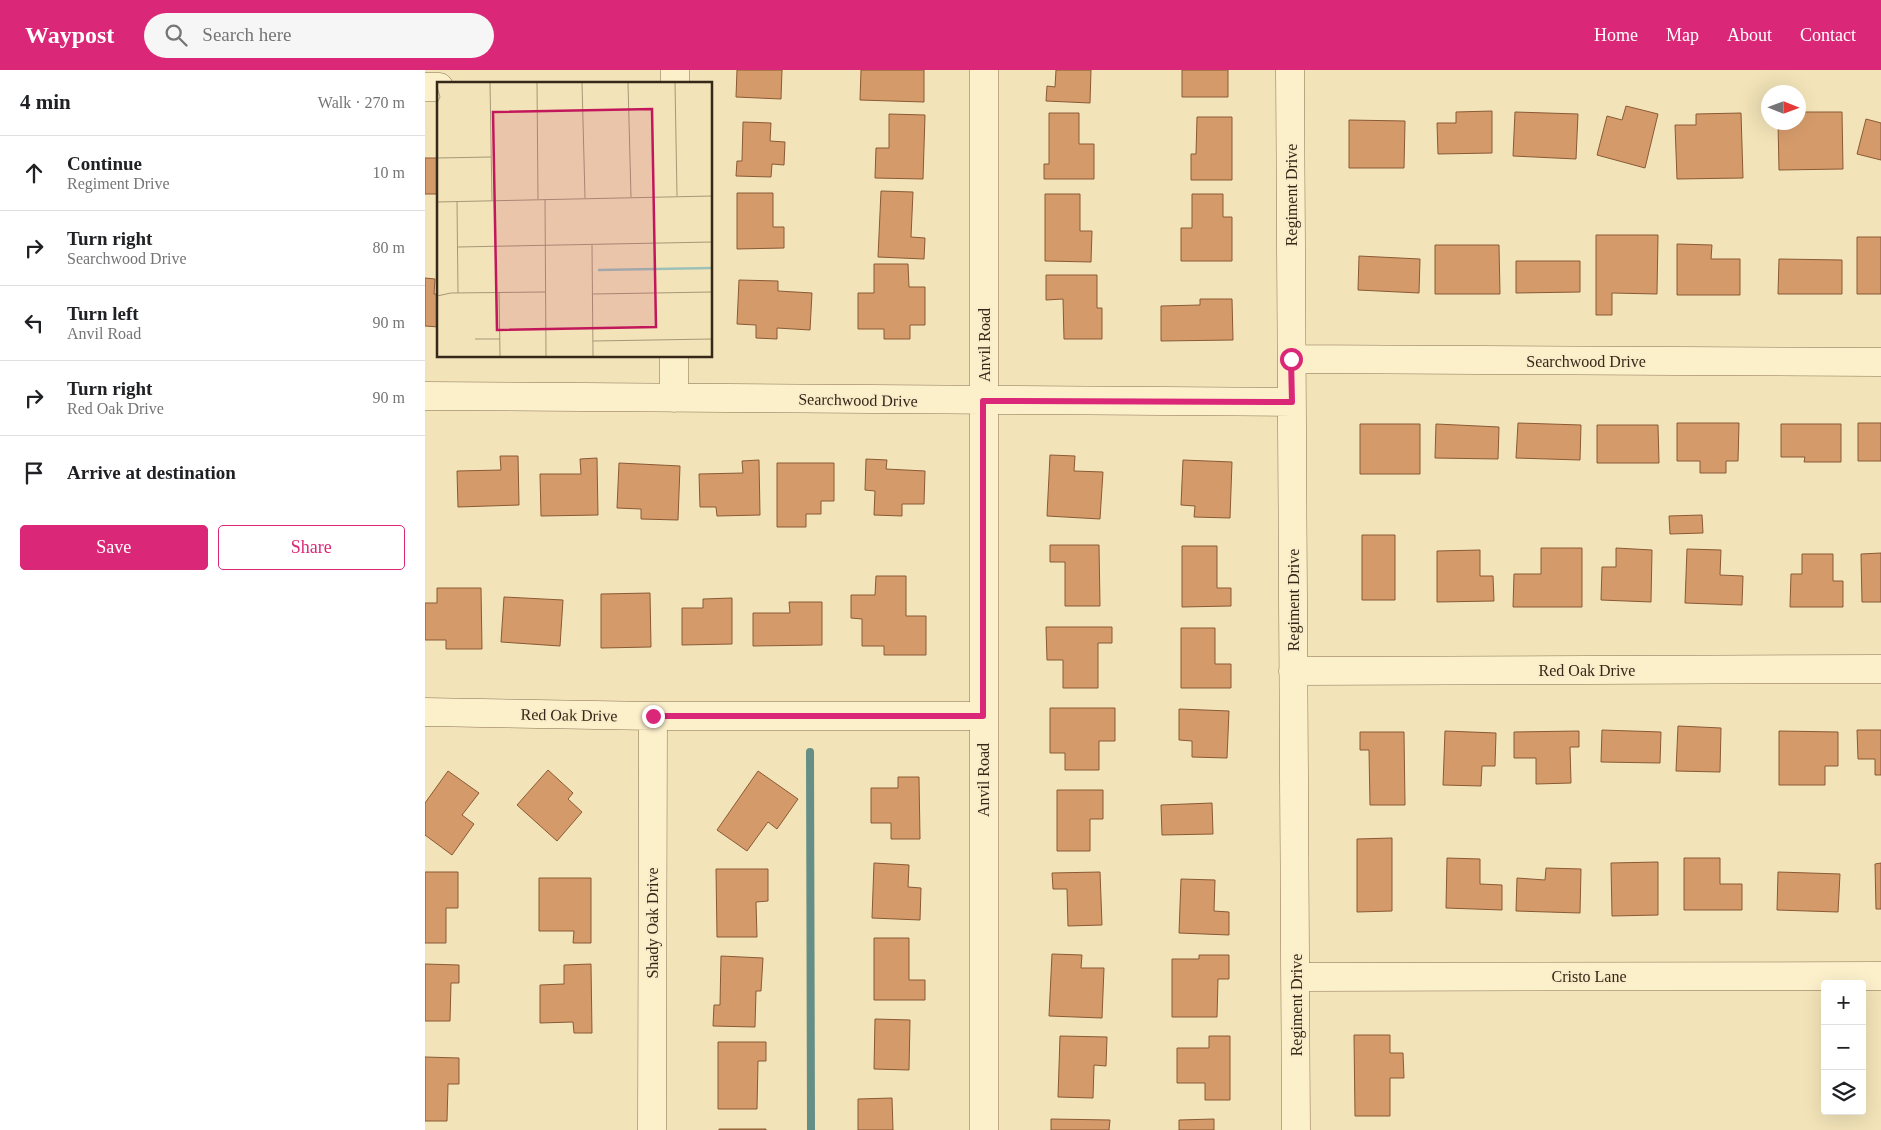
<!DOCTYPE html>
<html lang="en">
<head>
<meta charset="utf-8">
<style>
	:root { --surface:#fff; --page:#f6f6f6; --text:#202124; --muted:#757577; --line:#e0e0e0; --accent:#db2777 }
	body { margin:0; font-family:"Times New Roman",serif; background:var(--page); color:var(--text) }
	.controls { position:absolute; right:15px; bottom:15px; display:grid; overflow:hidden; border-radius:5px; box-shadow:0 5px 20px #0002 }
	.controls button { width:45px; height:45px; display:grid; place-items:center; padding:0; border:0; border-bottom:1px solid var(--line); background:var(--surface); color:var(--text); font:25px sans-serif }
	.compass { position:absolute; left:1336px; top:15px; width:45px; height:45px; border-radius:50%; background:var(--surface); box-shadow:0 5px 20px #0002; rotate:91deg }
	.stop { position:absolute; width:15px; height:15px; margin:-11px; border:4px solid #db2777; border-radius:50%; background:#fff }
	.stop.end { background:#db2777; border-color:#fff; box-shadow:0 1px 5px #0008 }
	.list { margin:0; padding:0; list-style:none }
	h2 { display:flex; justify-content:space-between; align-items:center; height:65px; margin:0; padding:0 20px; font-size:21px }
	h2 small { font-size:16px; font-weight:400; color:var(--muted) }
	.list li { display:grid; grid-template-columns:32px 1fr auto; gap:15px; align-items:center; box-sizing:border-box; height:75px; padding:0 20px; border-top:1px solid var(--line) }
	.list b { display:block; font-size:19px; white-space:nowrap }
	.list p { margin:0; font-size:16px; white-space:nowrap; color:var(--muted) }
	.list em { font-size:16px; font-style:normal; color:var(--muted) }
	.actions { display:flex; gap:10px; padding:15px 20px }
	.actions a { flex:1; padding:11px 0; border:1px solid var(--accent); border-radius:5px; text-align:center; font-size:18px; color:var(--accent) }
	.actions .main { background:var(--accent); color:#fff }
	.icon { flex:none; width:28px; height:28px; fill:none; stroke:currentColor; stroke-width:2; stroke-linecap:round; stroke-linejoin:round }
	.map { position:relative; flex:none; width:1456px; height:1060px; overflow:hidden }
	header { display:flex; align-items:center; gap:30px; box-sizing:border-box; height:70px; padding:0 25px; background:var(--accent); color:#fff }
	header strong { font-size:24px }
	nav { display:flex; gap:28px; margin-inline-start:auto; font-size:18px }
	.search { width:350px; height:45px; background:var(--page); display:flex; align-items:center; gap:12px; box-sizing:border-box; padding:0 18px; border-radius:28px; color:var(--muted); font-size:19px }
	main { display:flex }
	aside { flex:1; background:var(--surface) }
	.map>svg:first-child { display:block }
	.lines { fill:none; stroke-linecap:round; stroke-linejoin:round }
	.stream { stroke:#658f86; stroke-width:8 }
	.building { fill:#d49a6a; stroke:#8a5a35 }
	.street-casing { stroke:#897152; stroke-width:29 }
	.street { stroke:#fcf0cb; stroke-width:28 }
	.route { stroke:#db2777; stroke-width:6 }
	.labels { text-anchor:middle; dominant-baseline:central; stroke-width:4; stroke-linejoin:round; paint-order:stroke }
	.street-label { font-size:16px; fill:#362819; stroke:#f9ecc8 }
	.inset-river { fill:none; stroke:#9dc1b8; stroke-width:2.5 }
	.inset-road { fill:none; stroke:#a79878; stroke-width:1 }
	.view { fill:#c2185b; fill-opacity:0.15; stroke:#c2185b; stroke-width:2.5 }
	.inset-edge { fill:none; stroke:#362819; stroke-width:2.5 }
</style>
</head>
<body>
<header>
<strong>Waypost</strong>
<div class="search"><svg class="icon" aria-label="search" viewBox="0 0 24 24"><circle cx="10" cy="10" r="6"/><path d="M15 15l6 6"/></svg>Search here</div>
<nav><a>Home</a><a>Map</a><a>About</a><a>Contact</a></nav>
</header>
<main>
<aside>
<h2>4 min<small>Walk · 270 m</small></h2>
<ul class="list">
<li><svg class="icon" aria-label="ahead" viewBox="0 0 24 24"><path d="M12 20V5M6 11l6-6 6 6"/></svg><div><b>Continue</b><p>Regiment Drive</p></div><em>10 m</em></li>
<li><svg class="icon" aria-label="right" viewBox="0 0 24 24"><path d="M7 20v-9h11M14 6l5 5-5 5"/></svg><div><b>Turn right</b><p>Searchwood Drive</p></div><em>80 m</em></li>
<li><svg class="icon" aria-label="left" viewBox="0 0 24 24"><path d="M17 20v-9H6M10 6l-5 5 5 5"/></svg><div><b>Turn left</b><p>Anvil Road</p></div><em>90 m</em></li>
<li><svg class="icon" aria-label="right" viewBox="0 0 24 24"><path d="M7 20v-9h11M14 6l5 5-5 5"/></svg><div><b>Turn right</b><p>Red Oak Drive</p></div><em>90 m</em></li>
<li><svg class="icon" aria-label="arrive" viewBox="0 0 24 24"><path d="M6 21V4h12l-3 4 3 4H6"/></svg><div><b>Arrive at destination</b></div></li>
</ul>
<div class="actions"><a class="main">Save</a><a>Share</a></div>
</aside>
<div class="map">
<svg width="1456" height="1060" viewBox="0 0 1456 1060">
	<rect width="100%" height="100%" fill="#f2e3b8"/>
	<g class="lines">
		<path class="stream" d="M385,682l1,378"/>
	</g>
	<path class="building" d="M312,0h45l-1,29 -45,-2z
		M436,0h63v32l-64,-2z
		M631,0h35l-1,33 -44,-2 1,-15 8,1z
		M757,0h46v27h-46z
		M1201,36l32,8 -13,54 -48,-13 10,-39 15,4z
		M1067,41v42l-54,1 -1,-31h19v-11z
		M1090,42l63,2 -2,45 -63,-3z
		M1374,42h43l1,57 -64,1 -1,-48h21z
		M624,43h30v31h15v35h-50v-15h5z
		M1316,43l2,65 -66,1 -2,-54h21v-11z
		M464,44l36,1 -2,64 -48,-1 1,-30h13z
		M772,47h35v63h-41v-26h5z
		M1441,49l15,4v37l-24,-6z
		M924,50l56,1 -1,47h-55z
		M318,52l28,1 -1,18 15,1 -1,23 -12,-1 -1,13 -35,-1 1,-15h5z
		M0,88h14v36h-14z
		M456,121l32,1 -2,45 14,1 -1,21 -46,-2z
		M312,123h36v34h11v21l-47,1z
		M620,124h35v37h12l-1,31 -46,-1z
		M767,124h31v23h9v44h-51v-33h11z
		M1171,165h62l-1,59 -45,-1v22h-16z
		M1432,167h24v57h-24z
		M1252,174l35,1 -1,14h29v36h-63z
		M1010,175h64l1,49h-65z
		M934,186l61,3 -1,34 -61,-3z
		M1354,189l63,1v34h-64z
		M1091,191h64v31l-64,1z
		M449,194h34l1,23h16v38h-15v14h-26v-10h-26v-36h16z
		M621,205h51v33h5v31h-38l-1,-40 -17,1z
		M0,208l10,1 -1,15h5v33l-14,-1z
		M314,210l39,1v10l34,2 -2,37 -33,-2v11l-21,-1v-13l-19,-1z
		M775,229h32l1,41 -72,1v-35l39,-1z
		M1093,353l63,2 -1,35 -64,-2z
		M1252,353h62l-1,38h-12v12h-26v-12h-23z
		M1433,353h23v38h-23z
		M935,354h60v50h-60z
		M1011,354l63,3 -1,32 -63,-1z
		M1356,354h60v38h-37l1,-5h-24z
		M1172,355h61l1,38h-62z
		M625,385l25,1 -1,15 29,1 -3,47 -53,-3z
		M75,386h18l1,49 -61,2 -1,-36 44,-1z
		M172,388l1,57 -57,1 -1,-42h41l-1,-15z
		M441,389l21,1 -1,9 39,2 -1,33h-22v12l-28,-1 1,-24 -10,-1z
		M334,390l1,55 -43,1 -1,-9h-16l-1,-33 44,-1 -1,-12z
		M758,390l49,2 -2,56 -36,-1 1,-11 -14,-1z
		M194,393l61,3 -2,54 -37,-1v-10l-24,-1z
		M352,393h57v38h-13v13h-15v13h-29z
		M1277,445l1,18 -33,1 -1,-18z
		M937,465h33v65h-33z
		M625,475h49l1,61h-35v-44h-15z
		M757,476h35v42h14v18l-49,1z
		M1116,478h41v59h-69l1,-33h27z
		M1191,478l36,2 -1,52 -50,-2 1,-33h14z
		M1262,479l34,1 -1,25 23,1 -1,29 -57,-2z
		M1055,480v26h13l1,25 -57,1v-51z
		M1456,483v49h-19l-1,-48z
		M1377,484h31v27h10v26h-53l1,-33h11z
		M451,506h30v40h20v39h-42v-9h-22v-27l-11,-1v-23h24z
		M12,518h44l1,61h-36v-9h-21v-37h12z
		M225,523l1,54 -50,1v-54z
		M79,527l59,3 -3,46 -59,-4z
		M307,528v46l-50,1v-37h21v-9z
		M364,532h33v43l-69,1v-33h37z
		M621,557h66v16h-14v45h-35v-28h-16z
		M756,558h34v36h16v24h-50z
		M625,638h65v33h-16v29h-34v-17h-15z
		M754,639l50,2 -2,47 -35,-1v-16l-13,-1z
		M1253,656l43,2 -1,44 -44,-1z
		M1177,660l59,2 -1,31 -59,-1z
		M1432,660h24v45h-6v-16h-17z
		M1020,661l51,2 -1,33h-13l-1,20 -38,-1z
		M1154,661v16h-9l1,36 -35,1v-26h-22v-26z
		M1354,661l59,1v34h-13v19h-46z
		M935,662h44l1,73h-35l-1,-55h-9z
		M123,700l25,23 -5,6 14,13 -25,29 -40,-36z
		M23,701l31,22 -17,22 12,9 -22,31 -27,-20v-32z
		M333,701l40,28 -21,30 -9,-7 -21,29 -30,-21z
		M473,707h21l1,62h-29v-16h-20v-35h27z
		M632,720h46v29h-13v32h-33z
		M787,733l1,31 -51,1 -1,-30z
		M967,768v73l-35,1v-73z
		M1022,788l33,1v25l22,1v25l-56,-2z
		M1259,788h36v26h22v26h-58z
		M1233,792v53l-46,1 -1,-53z
		M449,793l35,2 -1,22 13,1 -1,32 -48,-2z
		M1456,793v46h-5l-1,-45z
		M1121,798l35,1 -1,44 -64,-2 1,-33 28,2z
		M291,799h52v32l-12,1 1,35h-40z
		M0,802h33v36h-12v35h-21z
		M675,802l2,53 -34,1 -1,-37h-14l-1,-16z
		M1353,802l62,2 -2,38 -61,-2z
		M114,808h52v65h-18l1,-12h-35z
		M756,809l34,1 -1,31 15,1v23l-50,-2z
		M449,868h35v42h16v20h-51z
		M627,884l30,1 -1,13h23l-2,50 -53,-2z
		M774,885h30v24h-11l-1,38h-45v-58h27z
		M296,886l42,2 -2,33h-5l-1,36 -42,-1 1,-21h6z
		M0,894l34,1v18h-8l-1,38h-25z
		M166,894l1,69h-18l-1,-11 -33,1v-38l24,-1v-19z
		M450,949l35,1 -1,50 -35,-1z
		M929,965h36v18h13l1,25h-14v38h-35z
		M635,966l47,1 -1,29 -12,-1 -1,33 -35,-1z
		M784,966h21v64h-25v-17h-28v-35h32z
		M293,972h48v19h-8l-1,48h-39z
		M0,987l34,1v26h-11l-1,37h-22z
		M467,1028l1,32h-35v-31z
		M626,1049l59,1 -1,10h-58z
		M789,1049v11h-35v-10z
		M294,1059h47v1h-47z"/>
	<g class="lines">
		<defs>
			<path id="street" d="M559,0v1060
				M865,0l6,1060
				M250,14v-14
				M0,17h14
				M867,289l589,3
				M0,326l867,6
				M249,328v-42
				M868,601l588,-2
				M0,642l228,4h330
				M871,907l585,-1
				M227,1060l1,-414"/>
		</defs>
		<use href="#street" class="street-casing"/>
		<use href="#street" class="street"/>
	</g>
	<g class="lines">
		<path class="route" d="M228,646h330v-315l309,1 -1,-43"/>
	</g>
	<g class="labels">
		<g class="street-label">
			<text transform="translate(866 125) rotate(-90)">Regiment Drive</text>
			<text transform="translate(559 275) rotate(-90)">Anvil Road</text>
			<text x="1161" y="291">Searchwood Drive</text>
			<text transform="translate(433 330) rotate(1)">Searchwood Drive</text>
			<text transform="translate(868 530) rotate(-90)">Regiment Drive</text>
			<text x="1162" y="600">Red Oak Drive</text>
			<text transform="translate(144 645) rotate(1)">Red Oak Drive</text>
			<text transform="translate(558 710) rotate(-90)">Anvil Road</text>
			<text transform="translate(227 853) rotate(-90)">Shady Oak Drive</text>
			<text x="1164" y="906">Cristo Lane</text>
			<text transform="translate(871 935) rotate(-90)">Regiment Drive</text>
		</g>
	</g>
	<g transform="translate(12 12)">
		<rect width="275" height="275" fill="#f2e3b8"/>
		<path class="inset-river" d="M161,188l114,-2"/>
		<path class="inset-road" d="M53,1l2,117M100,1l1,116M145,1l3,115M191,1l3,114M238,1l2,113M0,5l3,10 -3,6M0,76l54,-1M108,117l1,157M20,119l1,92M0,120l275,-6M155,163l1,111M21,165l254,-5M62,210l1,64M156,212l119,-2M0,214l14,-3 94,-1M38,257h25M156,259l119,-2"/>
		<path class="view" d="M215,27l4,218 -159,3 -4,-218z"/>
		<rect width="275" height="275" class="inset-edge"/>
	</g>
</svg>
<div class="controls">
<button>+</button>
<button>−</button>
<button><svg class="icon" aria-label="layers" viewBox="0 0 24 24"><path d="M12 4l9 5-9 5-9-5zM3 14l9 5 9-5"/></svg></button>
</div>
<svg class="compass" viewBox="-18 -18 36 36"><path d="M0-13l5 13h-10z" fill="#e53935"/><path d="M0 13l5-13h-10z" fill="#757577"/></svg>
<div class="stop" style="left:866px;top:289px"></div>
<div class="stop end" style="left:228px;top:646px"></div>
</div>
</main>
</body>
</html>
